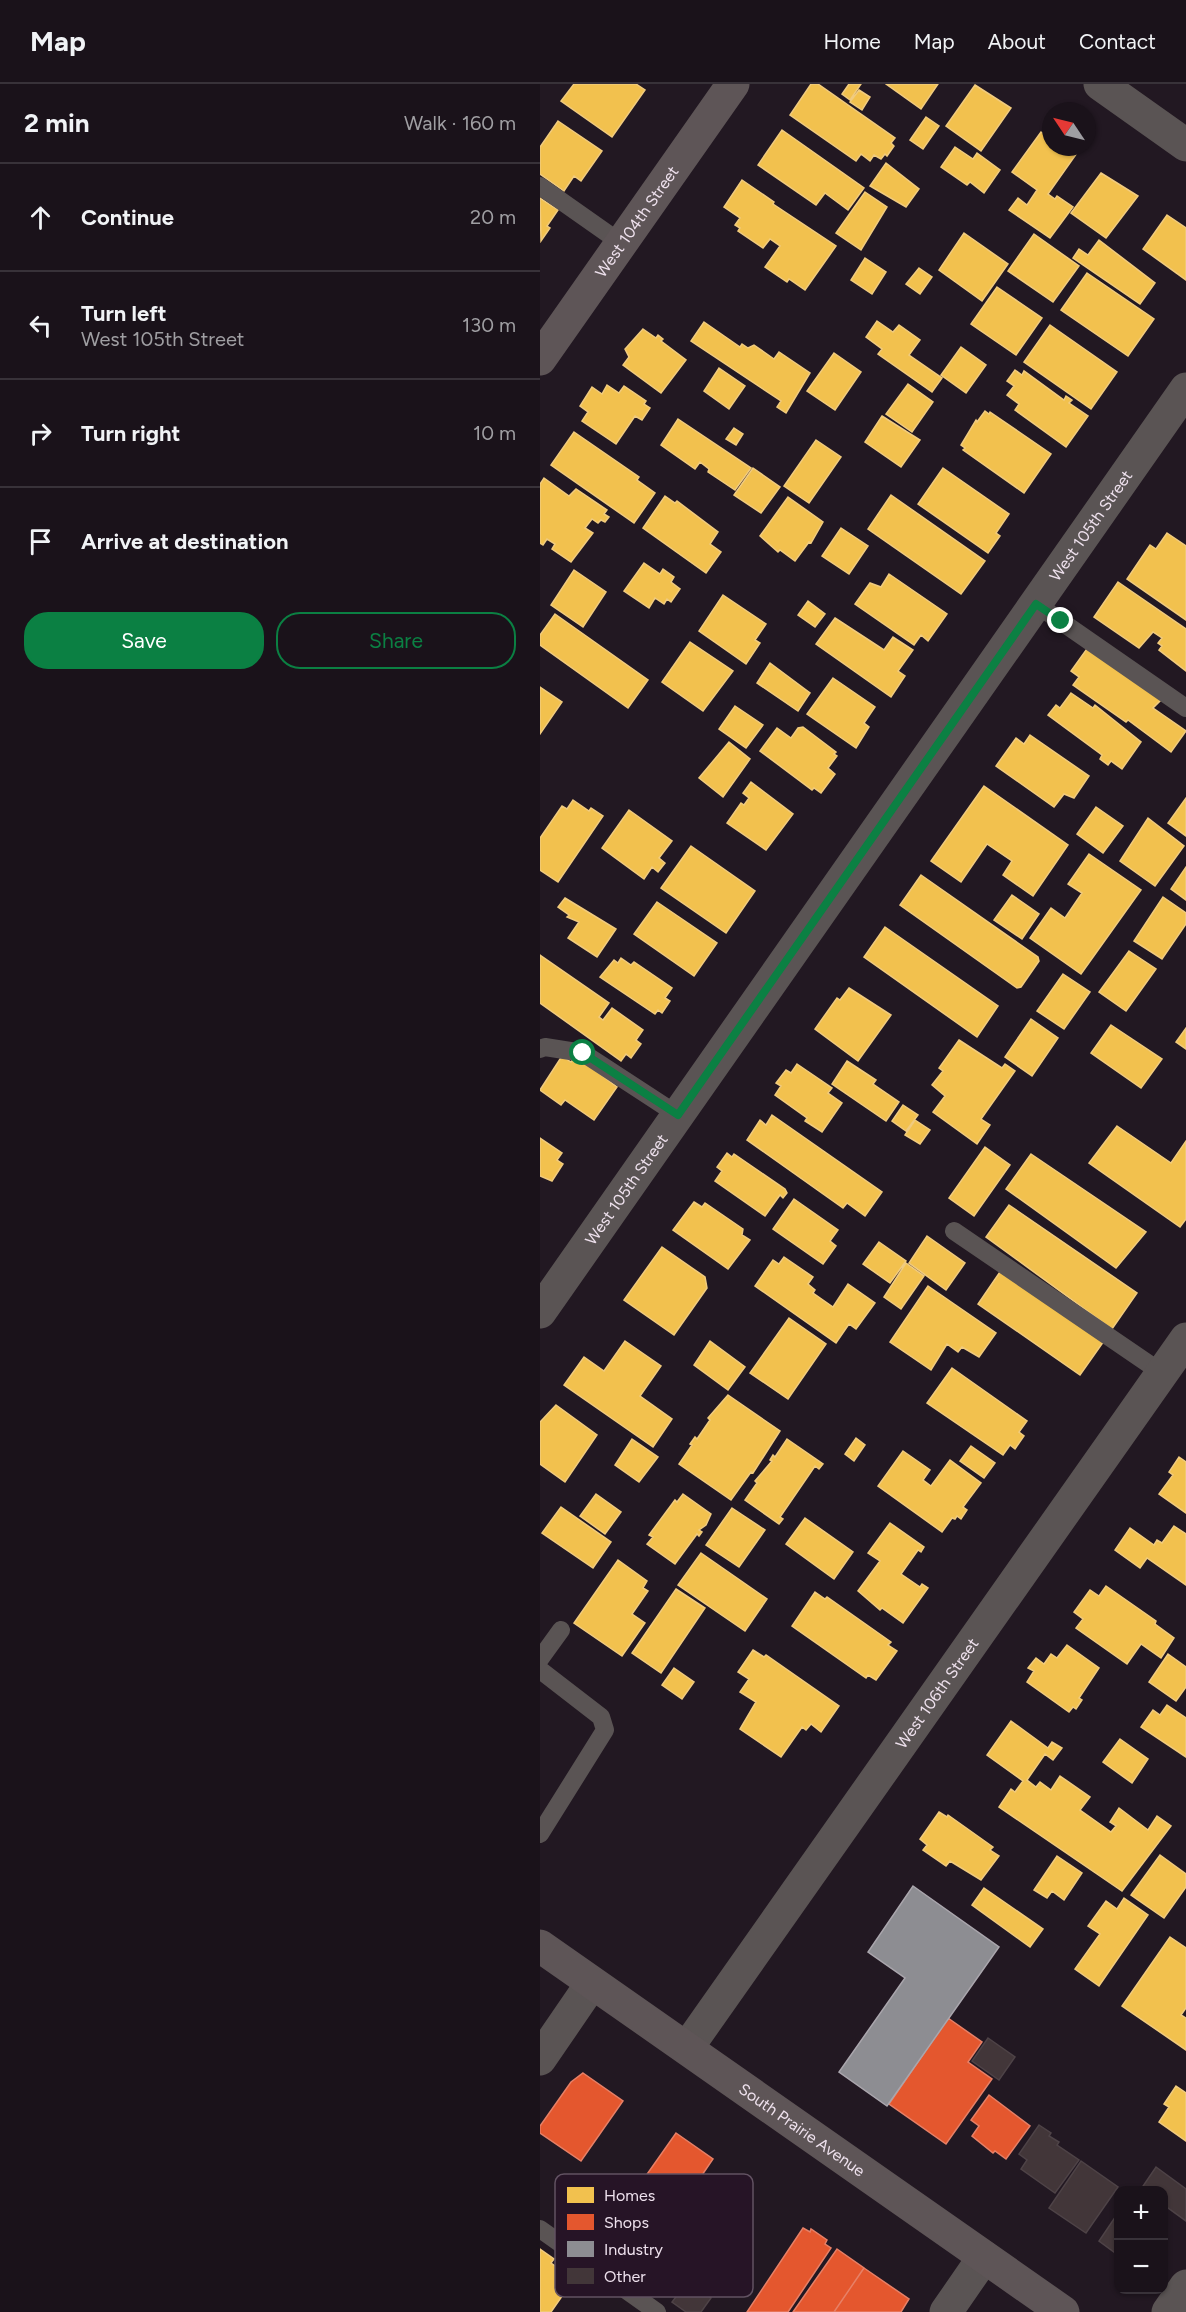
<!DOCTYPE html>
<html lang="en">
<head>
<meta charset="utf-8">
<style>
	:root { --surface:#1a121a; --page:#272027; --text:#f1f3f6; --muted:#9f9ea2; --line:#383239; --accent:#0b8043 }
	body { margin:0; font-family:Figtree,sans-serif; background:var(--page); color:var(--text) }
	.controls { position:absolute; right:18px; bottom:18px; display:grid; overflow:hidden; border-radius:12px; box-shadow:0 2px 4px #0004 }
	.controls button { width:54px; height:54px; display:grid; place-items:center; padding:0; border:0; border-bottom:2px solid var(--line); background:var(--surface); color:var(--text); font:30px sans-serif }
	.compass { position:absolute; left:502px; top:18px; width:54px; height:54px; border-radius:50%; background:var(--surface); box-shadow:0 2px 4px #0004; rotate:305deg }
	.stop { position:absolute; width:18px; height:18px; margin:-14px; border:4px solid #0b8043; border-radius:50%; background:#fff }
	.stop.end { background:#0b8043; border-color:#fff; box-shadow:0 2px 6px #0008 }
	.list { margin:0; padding:0; list-style:none }
	h2 { display:flex; justify-content:space-between; align-items:center; height:78px; margin:0; padding:0 24px; font-size:26px }
	h2 small { font-size:20px; font-weight:400; color:var(--muted) }
	.list li { display:grid; grid-template-columns:39px 1fr auto; gap:18px; align-items:center; box-sizing:border-box; height:108px; padding:0 24px; border-top:2px solid var(--line) }
	.list b { display:block; font-size:22px; white-space:nowrap }
	.list p { margin:0; font-size:20px; white-space:nowrap; color:var(--muted) }
	.list em { font-size:20px; font-style:normal; color:var(--muted) }
	.actions { display:flex; gap:12px; padding:18px 24px }
	.actions a { flex:1; padding:14px 0; border:2px solid var(--accent); border-radius:24px; text-align:center; font-size:21px; color:var(--accent) }
	.actions .main { background:var(--accent); color:#fff }
	.icon { flex:none; width:33px; height:33px; fill:none; stroke:currentColor; stroke-width:2; stroke-linecap:round; stroke-linejoin:round }
	.map { position:relative; flex:none; width:646px; height:2228px; overflow:hidden }
	header { display:flex; align-items:center; gap:36px; box-sizing:border-box; height:84px; padding:0 30px; background:var(--surface); border-bottom:2px solid var(--line) }
	header strong { font-size:28px }
	nav { display:flex; gap:33px; margin-inline-start:auto; font-size:21px }
	main { display:flex }
	aside { flex:1; background:var(--surface) }
	.map>svg:first-child { display:block }
	.homes { fill:#f2c14e; stroke:#f1cb7e; stroke-width:1.5 }
	.shops { fill:#e4572e; stroke:#e78067; stroke-width:1.5 }
	.industry { fill:#8d8d92; stroke:#aaa6ad; stroke-width:1.5 }
	.building { fill:#423639; stroke:#4e4347; stroke-width:1.5 }
	.lines { fill:none; stroke-linecap:round; stroke-linejoin:round }
	.lane { stroke:#5a5454; stroke-width:18 }
	.street { stroke:#5a5454; stroke-width:33 }
	.secondary { stroke:#5e5557; stroke-width:33 }
	.route { stroke:#0b8043; stroke-width:8 }
	.labels { text-anchor:middle; dominant-baseline:central; stroke-width:6; stroke-linejoin:round; paint-order:stroke }
	.street-label { font-size:16px; fill:#eee1ed; stroke:#261426 }
	.key { fill:#261426; stroke:#625262; stroke-width:1.5 }
	.key-label { font-size:16px; fill:#eee1ed }
</style>
</head>
<body>
<header>
<strong>Map</strong>
<nav><a>Home</a><a>Map</a><a>About</a><a>Contact</a></nav>
</header>
<main>
<aside>
<h2>2 min<small>Walk · 160 m</small></h2>
<ul class="list">
<li><svg class="icon" aria-label="ahead" viewBox="0 0 24 24"><path d="M12 20V5M6 11l6-6 6 6"/></svg><div><b>Continue</b></div><em>20 m</em></li>
<li><svg class="icon" aria-label="left" viewBox="0 0 24 24"><path d="M17 20v-9H6M10 6l-5 5 5 5"/></svg><div><b>Turn left</b><p>West 105th Street</p></div><em>130 m</em></li>
<li><svg class="icon" aria-label="right" viewBox="0 0 24 24"><path d="M7 20v-9h11M14 6l5 5-5 5"/></svg><div><b>Turn right</b></div><em>10 m</em></li>
<li><svg class="icon" aria-label="arrive" viewBox="0 0 24 24"><path d="M6 21V4h12l-3 4 3 4H6"/></svg><div><b>Arrive at destination</b></div></li>
</ul>
<div class="actions"><a class="main">Save</a><a>Share</a></div>
</aside>
<div class="map">
<svg width="646" height="2228" viewBox="0 0 646 2228">
	<rect width="100%" height="100%" fill="#221822"/>
	<path class="homes" d="M34,0h62l9,6 -33,47 -51,-36z
		M271,0h7l77,54 -4,5 3,3 -7,10 -2,-2 -4,5 -7,-4 -4,6 -9,-7 -5,7 -66,-46z
		M309,0h12l-11,16 -8,-6z
		M346,0h52l-17,25z
		M435,1l36,23 -30,43 -35,-25z
		M319,6l11,7 -8,13 -12,-8z
		M386,33l13,9 -16,23 -13,-9z
		M18,37l44,30 -21,30 -7,-5 -10,15 -24,-17v-27z
		M242,46l82,58 -16,22 -23,-17 -9,12 -58,-40z
		M501,48l10,7v8h17l9,6 -29,41 7,5 2,-3 16,11 -23,31 -41,-28 9,-12 9,7 10,-15 -25,-18z
		M415,63l18,12 4,-6 23,17 -16,23 -14,-11 -3,3 -26,-18z
		M346,79l33,26 -13,18 -36,-21z
		M561,89l37,23 -32,42 -35,-25z
		M202,96l32,22 -1,2 63,42 -31,44 -16,-11 -2,3 -22,-15 15,-21 -10,-7 -7,9 -25,-17 2,-3 -5,-3 5,-7 -16,-11z
		M325,108l22,15 -26,43 -25,-17z
		M0,114l18,12 -11,16 3,2 -9,13z
		M627,131l19,13v52l-43,-31z
		M424,149l44,31 -26,37 -43,-31z
		M494,150l45,32 -26,36 -45,-31z
		M559,156l56,43 -15,21 -67,-46 6,-9 9,6z
		M325,174l21,14 -14,22 -21,-14z
		M379,184l13,9 -12,17 -14,-10z
		M547,189l67,46 -26,37 -67,-46z
		M457,203l45,31 -26,37 -45,-31z
		M337,237l16,11 6,-7 21,15 -11,15 33,23 -10,14 -54,-38 4,-5 -16,-12z
		M164,238l36,25 2,-3 6,4 6,-3 20,14 5,-7 31,21 -24,40 -9,-6 4,-6 -90,-60z
		M510,241l67,47 -26,37 -67,-47z
		M103,245l13,9 2,-3 5,4 -2,2 25,19 -25,33 -38,-28 6,-8 -4,-8z
		M421,263l25,18 -20,28 -25,-18z
		M294,269l27,19 -26,38 -28,-19z
		M179,284l26,18 -16,23 -25,-18z
		M475,286l7,5 2,-4 40,29 2,-4 6,4 -3,3 19,13 -22,31 -51,-37 4,-6 -12,-9 7,-9 -7,-5z
		M368,300l25,18 -21,30 -26,-18z
		M67,301l12,8 5,-7 22,15 -2,3 6,4 -8,12 -7,-4 -19,28 -34,-23 6,-9 -8,-6 12,-19 10,7z
		M445,327l4,3 1,-2 61,42 -27,39 -61,-43 2,-2 -4,-3 15,-25 1,2z
		M342,332l38,24 -19,27 -36,-25z
		M138,335l73,49 -16,22 -27,-18 1,-3 -9,-7 -5,7 -34,-24z
		M194,344l9,6 -7,11 -10,-6z
		M34,348l65,45 -2,3 18,13 -21,30 -83,-58z
		M276,356l25,17 -32,46 -25,-17z
		M213,384l27,19 -19,26 -27,-18z
		M403,384l66,46 -13,19 4,3 -12,17 -70,-49z
		M4,394l25,18 7,-7 31,21 -3,4 5,3 -4,5 -4,-2 -3,3 -6,-4 -7,9 8,5 -22,29 -19,-13 3,-5 -8,-5 -4,6 -3,-2v-59z
		M351,411l94,66 -24,33 -93,-65z
		M125,412l10,7 2,-2 41,31 -8,12 11,8 -15,21 -63,-45z
		M248,413l35,25 -12,21 -2,-1 -14,19 -15,-11 -2,2 -18,-16z
		M301,444l27,18 -19,28 -27,-18z
		M627,449l19,13v74l-59,-41 23,-34 6,4z
		M104,479l16,11 3,-5 11,8 -3,5 9,7 -9,13 -4,-3 -3,5 -9,-6 -6,10 -25,-17z
		M34,486l32,22 -23,35 -32,-22z
		M349,490l58,40 -19,27 -7,-6 -7,10 -59,-41 15,-21 11,4z
		M578,498l68,47v42l-27,-21 3,-4 -4,-3 4,-5 -9,-6 -14,16 -45,-31z
		M183,511l43,29 -11,16 5,3 -14,21 -47,-33z
		M268,517l17,13 -10,13 -17,-12z
		M15,530l93,66 -20,28 -88,-63v-10z
		M295,534l49,32 9,-13 20,13 -15,21 7,5 -14,21 -75,-53z
		M150,558l43,29 -30,40 -41,-29z
		M549,562l72,54 -8,8 33,23 -15,21 -43,-32 -2,2 -53,-37 6,-8 -8,-6z
		M230,579l40,30 -12,18 -41,-28z
		M293,594l42,29 -11,16 5,4 -13,21 -49,-34z
		M0,603l22,15 -22,32z
		M531,609l22,15 2,-3 46,37 -19,27 -11,-8 -3,4 -8,-6 2,-4 -54,-40 8,-10 4,3z
		M195,622l28,19 -17,23 -27,-19z
		M263,643l33,25 -2,2 3,2 -9,12 7,6 -14,19 -7,-5 -2,2 -52,-39 17,-23 14,10 7,-10z
		M490,651l59,41 -15,22 -10,-4 -10,13 -58,-41 20,-28 8,6z
		M189,658l21,17 -27,38 -24,-19z
		M211,698l42,32 -27,36 -39,-27 14,-20 3,2 5,-7 -6,-5z
		M444,702l84,59 -35,51 -30,-21 9,-14 -25,-17 -26,38 -30,-21z
		M646,714v38l-18,-13z
		M33,716l16,11 2,-3 12,8 -45,66 -18,-12v-32l22,-32 5,3z
		M556,723l27,19 -20,27 -26,-19z
		M89,726l43,31 -13,17 6,5 -7,9 -6,-5 -8,12 -42,-31z
		M608,734l36,28 -29,40 -35,-25z
		M151,762l64,45 -29,42 -65,-45z
		M549,770l52,36 -60,84 -51,-36 21,-30 14,10 17,-25 -14,-9z
		M646,783v33l-15,-11z
		M381,791l117,82 1,4 -18,26 -4,1 -117,-83z
		M472,811l27,19 -17,25 -28,-19z
		M623,813l23,16v11l-24,35 -28,-18z
		M25,814l51,31 -19,28 -29,-19 11,-16 -12,-5 2,-2 -11,-8z
		M117,818l60,41 -23,33 -60,-42z
		M345,843l113,79 -21,31 -113,-80z
		M589,867l27,18 -30,42 -27,-19z
		M0,871l69,48 -10,14 4,3 9,-12 31,22 -7,10 5,4 -10,14 -5,-4 -5,7 -81,-58z
		M81,874l10,7 3,-3 38,26 -7,10 5,3 -8,12 -4,-3 -3,4 -55,-37 14,-17 4,3z
		M523,890l27,18 -26,37 -27,-18z
		M309,904l42,27 -33,46 -43,-32 22,-31 3,2z
		M491,935l27,19 -26,38 -27,-19z
		M571,941l51,34 -21,29 -50,-35z
		M646,944v21l-10,-7z
		M419,956l43,28 3,-4 10,7 -34,48 9,6 -13,19 -44,-32 12,-16 -13,-11 11,-14 -4,-3z
		M22,972l9,6 3,-4 8,6 2,-2 33,25 -23,33 -29,-20 -4,5 -21,-15z
		M307,977l29,19 -3,4 26,18 -13,19 -54,-37z
		M257,980l35,24 -4,5 14,10 -20,29 -17,-11 2,-3 -32,-23 6,-9 -5,-3 10,-13 5,3z
		M363,1021l15,10 -12,16 -14,-10z
		M232,1031l110,77 -17,24 -18,-13 -4,5 -96,-68 13,-20 6,5z
		M375,1036l15,10 -10,14 -15,-9z
		M577,1042l54,37 15,-22v78l-6,8 -91,-64z
		M0,1054l22,15 -5,7 6,4 -11,17 -12,-5z
		M445,1063l25,18 -36,51 -25,-18z
		M187,1069l5,4 2,-3 51,35 2,4 -4,5 -3,-3 -15,21 -50,-35 7,-10 -5,-4z
		M491,1070l115,78 -30,36 -110,-79z
		M254,1115l44,31 -8,11 6,5 -13,18 -50,-35z
		M154,1118l8,5 3,-4 38,26 -1,6 8,5 -22,29 -55,-39z
		M469,1121l128,88 -25,36 -126,-92z
		M387,1152l38,27 -19,27 -37,-27z
		M339,1158l27,19 -16,22 -27,-19z
		M122,1163l43,30 2,11 -33,47 -50,-35z
		M244,1173l29,20 -5,7 7,6 -2,3 20,14 15,-23 27,19 -19,26 -7,-5 -13,19 -81,-57 18,-26 6,4z
		M366,1179l18,13 -23,33 -17,-12z
		M462,1185l102,72 -24,34 -102,-71z
		M388,1202l68,47 -17,24 -17,-10 -4,5 -11,-8 -16,26 -41,-28z
		M249,1234l37,26 -38,55 -38,-26z
		M85,1257l36,25 -21,30 32,23 -19,28 -89,-62 20,-28 20,14z
		M170,1257l35,26 -17,23 -34,-25z
		M412,1284l75,53 -8,11 5,4 -9,13 -5,-4 -7,10 -76,-52z
		M188,1311l52,36 -27,42 -2,-1 -20,28 -52,-36 13,-19 -2,-1 5,-7 2,2 13,-19 -2,-2z
		M16,1321l41,30 -32,47 -25,-18v-42z
		M316,1354l9,7 -11,16 -9,-7z
		M92,1355l26,18 -19,25 -24,-17z
		M247,1355l36,25 -4,5 -4,-3 -35,51 3,2 -4,5 -34,-24 12,-17 -2,-2 17,-20 -2,-1 3,-5 2,2z
		M431,1362l24,17 -11,15 -24,-17z
		M363,1367l27,19 -7,10 8,6 19,-26 31,23 -18,24 4,3 -6,9 -4,-3 -2,3 -3,-1 -10,14 -64,-46z
		M639,1373l7,5v51l-27,-19 14,-19 -4,-3z
		M56,1410l25,18 -16,22 -25,-18z
		M143,1410l28,20 -5,11 -7,5 3,2 -3,4 -2,-2 -22,30 -28,-20 6,-7 -4,-2 26,-35 2,2z
		M21,1423l50,35 -18,26 -51,-35z
		M192,1424l33,22 -26,37 -33,-22z
		M265,1434l48,34 -19,27 -48,-35z
		M350,1439l34,24 -3,5 -3,-2 -17,24 19,13 2,-3 6,4 -25,35 -21,-15 -2,2 -22,-19 22,-30 -12,-8z
		M634,1442l12,8v51l-39,-27 -7,10 -25,-18 15,-22 24,17 3,-5 5,3z
		M161,1469l66,46 -22,32 -67,-46z
		M78,1476l29,21 -4,7 5,3 -16,23 13,9 -23,33 -48,-33z
		M566,1502l50,35 -1,3 19,14 -13,20 -20,-14 -14,20 -51,-36 7,-9 -9,-7 16,-22 9,6z
		M136,1505l29,19 -44,65 -29,-20z
		M275,1508l10,7 2,-2 64,45 -3,3 9,6 -21,29 -8,-5 -2,3 -74,-52z
		M527,1561l32,23 -20,30 3,2 -6,9 -3,-2 -4,5 -42,-30 7,-11 -6,-3 8,-10 8,6 7,-10 6,4z
		M213,1566l11,7 2,-2 73,51 -18,26 -10,-8 -5,6 -4,-3 -21,30 -41,-28 16,-27 -16,-10 9,-13 -11,-7z
		M628,1570l18,13v20l-10,14 -27,-19z
		M134,1584l20,14 -12,17 -20,-14z
		M627,1621l19,13v39l-45,-30 12,-17 7,5z
		M471,1637l37,27 4,-6 10,6 -9,12 -8,-6 -18,26 9,7 4,-5 11,8 9,-14 30,21 -10,13 31,22 5,-6 -6,-4 9,-14 29,22 9,-14 14,10 -49,65 -123,-84 12,-18 4,3 8,-11 -36,-26z
		M580,1655l28,20 -16,24 -29,-21z
		M399,1728l8,5 1,-2 45,32 -3,3 9,6 -18,24 -31,-19 -4,5 -23,-16 4,-5 -7,-6z
		M620,1771l26,19v13l-22,31 -33,-23z
		M517,1772l25,17 -18,27 -12,-9 -5,7 -13,-8z
		M444,1804l59,41 -13,18 -58,-42z
		M584,1814l24,17 -49,71 -24,-17 25,-35 -12,-8 18,-25 11,8z
		M630,1853l16,11v60l-5,7 5,3v32l-64,-44z
		M636,2002l10,7v48l-27,-19 10,-15 -5,-3z
		M0,2165l14,10 -3,4 23,16 -23,33h-11z"/>
	<path class="shops" d="M408,1934l34,24 -14,20 24,17 -46,65 -57,-40z
		M43,1989l40,28 -42,60 -41,-28v-7l31,-44z
		M449,2011l41,31 -24,33 -11,-8 -2,2 -21,-17 7,-10 -8,-6z
		M136,2049l37,26 -81,119 -55,-38 12,-18 16,12z
		M263,2144l7,4 1,-3 16,11 -2,4 6,4 -43,64h-41z
		M297,2165l27,19 -30,44h-41z
		M324,2184l45,31 -8,13h-67z"/>
	<path class="industry" d="M373,1802l86,61 -112,159 -48,-34 66,-94 -37,-26z"/>
	<path class="building" d="M448,1954l27,19 -16,23 -27,-19z
		M499,2041l12,8 -2,3 10,6 -2,3 22,15 -24,33 -34,-24 6,-9 -8,-6z
		M541,2077l37,26 -32,46 -37,-25z
		M616,2083l30,22v32l-22,-16v-15l-23,-1z
		M578,2129v42l-19,-14z
		M148,2197l23,17 -10,14h-15l-14,-10z"/>
	<g class="lines">
		<path class="lane" d="M0,102l81,57
			M496,520l150,104
			M0,965l5,-2 38,6 95,62
			M414,1147l208,142
			M0,1575l21,-29
			M0,1586l61,47 4,13 -65,104
			M0,2145l117,83"/>
		<g class="street">
			<path d="M560,0l86,61"/>
			<path id="s1" d="M0,1228l646,-923"/>
			<path id="s2" d="M147,1964l499,-709"/>
			<path d="M0,1975l52,-76"/>
			<path d="M406,2228l38,-55"/>
			<path d="M628,2228l18,-26"/>
		</g>
		<g class="secondary">
			<path id="s3" d="M0,275l193,-275"/>
			<path id="s4" d="M0,1862l523,366"/>
		</g>
	</g>
	<g class="lines">
		<path class="route" d="M43,969l95,62 358,-511 25,17"/>
	</g>
	<g class="labels">
		<g class="street-label">
			<text stroke="none"><textPath href="#s3" startOffset="168">West 104th Street</textPath></text>
			<text stroke="none"><textPath href="#s1" startOffset="960">West 105th Street</textPath></text>
			<text stroke="none"><textPath href="#s1" startOffset="150">West 105th Street</textPath></text>
			<text stroke="none"><textPath href="#s2" startOffset="434">West 106th Street</textPath></text>
			<text stroke="none"><textPath href="#s4" startOffset="320">South Prairie Avenue</textPath></text>
		</g>
	</g>
	<rect x="15" y="2090" width="198" height="123" rx="9" class="key"/>
	<rect x="27" y="2103" width="27" height="16" fill="#f2c14e"/>
	<rect x="27" y="2130" width="27" height="16" fill="#e4572e"/>
	<rect x="27" y="2157" width="27" height="16" fill="#8d8d92"/>
	<rect x="27" y="2184" width="27" height="16" fill="#423639"/>
	<g class="key-label">
		<text x="64" y="2117">Homes</text>
		<text x="64" y="2144">Shops</text>
		<text x="64" y="2171">Industry</text>
		<text x="64" y="2198">Other</text>
	</g>
</svg>
<div class="controls">
<button>+</button>
<button>−</button>
</div>
<svg class="compass" viewBox="-18 -18 36 36"><path d="M0-13l5 13h-10z" fill="#e53935"/><path d="M0 13l5-13h-10z" fill="#9f9ea2"/></svg>
<div class="stop" style="left:43px;top:969px"></div>
<div class="stop end" style="left:521px;top:537px"></div>
</div>
</main>
</body>
</html>
